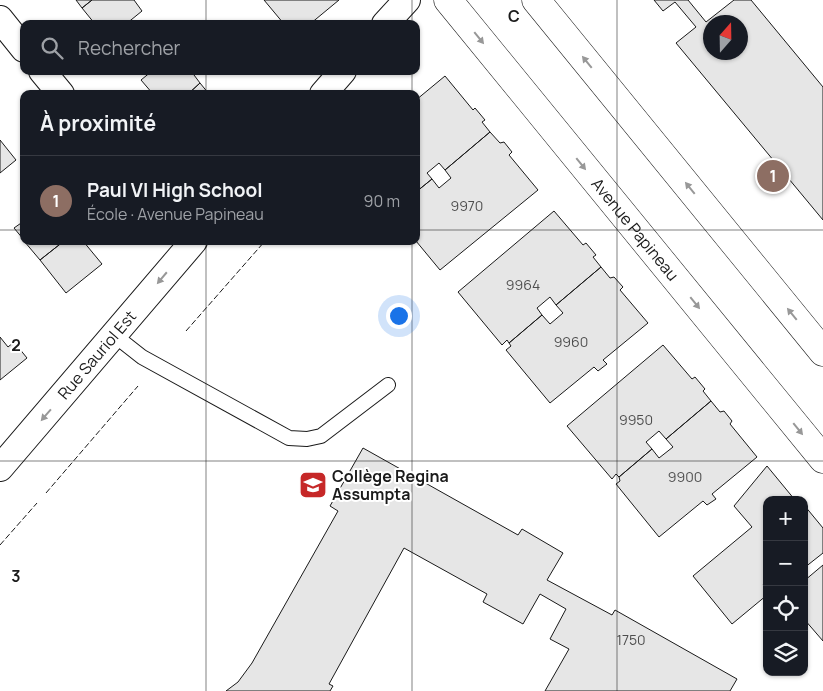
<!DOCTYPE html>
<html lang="fr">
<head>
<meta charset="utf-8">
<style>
	:root { --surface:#171b24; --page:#20242c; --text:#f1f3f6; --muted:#9ea1a6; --line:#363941; --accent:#c62828 }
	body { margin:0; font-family:Manrope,sans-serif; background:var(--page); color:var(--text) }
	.controls { position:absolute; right:15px; bottom:15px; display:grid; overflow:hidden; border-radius:10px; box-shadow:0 1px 4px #0004 }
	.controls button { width:45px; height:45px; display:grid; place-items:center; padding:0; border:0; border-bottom:1px solid var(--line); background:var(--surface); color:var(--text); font:25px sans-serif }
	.compass { position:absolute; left:703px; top:15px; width:45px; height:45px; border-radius:50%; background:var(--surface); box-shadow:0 1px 4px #0004; rotate:20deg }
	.you { position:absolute; left:398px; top:315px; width:18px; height:18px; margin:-12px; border:4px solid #fff; border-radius:50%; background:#1a73e8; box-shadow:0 0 0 8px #1a73e833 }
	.badge { display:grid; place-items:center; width:32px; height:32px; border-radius:50%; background:var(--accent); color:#fff; font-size:16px; font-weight:700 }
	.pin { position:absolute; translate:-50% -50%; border:2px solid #fff; box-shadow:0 1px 5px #0006 }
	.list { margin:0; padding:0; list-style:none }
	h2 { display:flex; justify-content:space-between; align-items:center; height:65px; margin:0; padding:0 20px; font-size:21px }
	h2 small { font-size:16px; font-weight:400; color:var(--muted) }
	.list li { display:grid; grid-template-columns:32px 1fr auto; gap:15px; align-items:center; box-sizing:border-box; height:90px; padding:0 20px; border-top:1px solid var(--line) }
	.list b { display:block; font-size:19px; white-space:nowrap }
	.list p { margin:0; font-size:16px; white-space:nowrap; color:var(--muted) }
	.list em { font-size:16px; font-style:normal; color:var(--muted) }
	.icon { flex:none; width:28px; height:28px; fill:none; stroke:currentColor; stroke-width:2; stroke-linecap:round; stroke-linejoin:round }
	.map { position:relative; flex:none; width:823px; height:691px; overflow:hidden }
	.search { position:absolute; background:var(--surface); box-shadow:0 1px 4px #0004; left:20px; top:20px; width:400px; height:55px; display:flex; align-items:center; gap:12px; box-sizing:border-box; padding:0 18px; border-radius:10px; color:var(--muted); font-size:19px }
	.panel { position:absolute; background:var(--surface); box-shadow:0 1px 4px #0004; left:20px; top:90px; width:400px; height:155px; border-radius:10px }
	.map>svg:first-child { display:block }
	.building { fill:#e6e6e6; stroke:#1a1a1a; fill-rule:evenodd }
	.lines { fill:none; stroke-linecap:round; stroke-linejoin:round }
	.lane-casing { stroke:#1a1a1a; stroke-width:16 }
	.street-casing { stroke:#1a1a1a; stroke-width:28 }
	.primary-casing { stroke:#1a1a1a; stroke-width:29 }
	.lane { stroke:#fff; stroke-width:14 }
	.street { stroke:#fff; stroke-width:26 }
	.primary { stroke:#fff; stroke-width:28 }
	.fence { stroke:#1a1a1a; stroke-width:1; stroke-dasharray:6 2.5; stroke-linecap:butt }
	.oneway { fill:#989898 }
	.grid { fill:none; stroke:#1a1a1a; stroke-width:1; stroke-opacity:0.55 }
	.labels { text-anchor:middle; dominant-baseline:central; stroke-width:4; stroke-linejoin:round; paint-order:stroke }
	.number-label { font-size:14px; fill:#4d4d4d }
	.street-label { font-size:16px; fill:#1a1a1a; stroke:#fff }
	.poi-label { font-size:16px; font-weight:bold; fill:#1a1a1a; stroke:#fff; text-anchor:start }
	.grid-label { font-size:16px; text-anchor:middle; font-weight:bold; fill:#1a1a1a; stroke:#fff; stroke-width:4; stroke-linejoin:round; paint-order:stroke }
</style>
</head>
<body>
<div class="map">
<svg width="823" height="691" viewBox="0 0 823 691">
	<rect width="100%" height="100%" fill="#fff"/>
	<path class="building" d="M76,0h16l-10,8z
		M92,0h42l8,11 -16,13h-31l-13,-16z
		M264,0h75l-29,24h-26z
		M654,0h34l18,22 28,-22h17l72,87v133l-147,-177 20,-16 -21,-25 -12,9zM710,22h30v30h-30z
		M152,71h39l9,12 -12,11h-35l-12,-14z
		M445,76l28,34 2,-2 10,12 -3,2 8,10 -45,38 -6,-7 -12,10 5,6 -16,13v-92z
		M200,83l9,11h-21z
		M490,132l10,11 4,-1 8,10 -3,3 29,35 -98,80 -24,-29v-49l16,-13 7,9 12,-10 -6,-8z
		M0,140l16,20 -16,13z
		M554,211l29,34 3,-2 10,12 -3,2 8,10 -45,38 -6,-8 -13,11 5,7 -33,28 -2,-3 -5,5 -44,-53z
		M24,221v19l-10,-12z
		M24,241h40l-24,19z
		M64,241h19l19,23 -36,29 -26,-33z
		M601,267l9,11 4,-1 9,10 -3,3 28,33 -45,37 4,4 -9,7 -4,-4 -44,36 -44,-53 5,-4 -2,-3 33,-28 8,9 13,-11 -7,-8z
		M0,337l8,10 6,-5 13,16 -27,22z
		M663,345l29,34 3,-2 10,12 -2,2 8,10 -45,38 -7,-8 -13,11 6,7 -33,28 -3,-3 -4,5 -45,-53z
		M711,401l9,11 4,-1 8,10 -2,3 27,33 -45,37 4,5 -9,6 -4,-4 -44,36 -43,-53 4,-3 -1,-4 33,-28 7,9 14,-11 -7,-8z
		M363,448l155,87 4,-6 41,24 -16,27 65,35 3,-5 122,69 -7,12h-185l24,-42 -19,-10 16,-30 -26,-15 -17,30 -40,-22 4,-8 -83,-46 -75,136 4,2 -3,5h-104l12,-9 14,-19 86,-152 -8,-5z
		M767,466l28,34h-28v82l-4,2 4,5v6l-35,29 -39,-48 59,-49 -18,-21z
		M804,505l19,23v25l-19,15z
		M823,565v76l-19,-22v-38z"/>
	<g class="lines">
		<defs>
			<path id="lane" d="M114,335l28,22 147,81 18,1 14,-3 67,-51"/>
			<g id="street">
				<path d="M0,19l24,30"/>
				<path d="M385,24l22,-24"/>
				<path d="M42,71l19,23"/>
				<path d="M323,94l20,-23"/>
				<path id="s1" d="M0,468l194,-227"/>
			</g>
			<g id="primary">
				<path id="s2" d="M448,0l375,459"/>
				<path d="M536,0l287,352"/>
			</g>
		</defs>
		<use href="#lane" class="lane-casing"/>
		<use href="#street" class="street-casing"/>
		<use href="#primary" class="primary-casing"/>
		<use href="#lane" class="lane"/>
		<use href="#street" class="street"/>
		<use href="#primary" class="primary"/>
		<path class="fence" d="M186,331l79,-90
			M46,493l92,-107
			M0,545l37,-42"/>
	</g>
	<defs><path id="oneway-solid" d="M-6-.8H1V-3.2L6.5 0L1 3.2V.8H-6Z" transform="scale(1.25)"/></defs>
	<g class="oneway">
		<use href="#oneway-solid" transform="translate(479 38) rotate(51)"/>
		<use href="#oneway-solid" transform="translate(587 62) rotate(-129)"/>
		<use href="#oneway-solid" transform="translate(581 164) rotate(51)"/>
		<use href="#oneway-solid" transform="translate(690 188) rotate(-129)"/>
		<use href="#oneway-solid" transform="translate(162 278) rotate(130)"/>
		<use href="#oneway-solid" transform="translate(695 303) rotate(51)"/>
		<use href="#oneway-solid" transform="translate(792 314) rotate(-129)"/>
		<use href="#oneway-solid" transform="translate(46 415) rotate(131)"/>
		<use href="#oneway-solid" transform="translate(798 429) rotate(51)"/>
	</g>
	<path class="grid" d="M206,0v24M412,0v24M617,0v691M206,71v23M412,71v23M0,230h24M416,230h407M206,241v450M412,241v450M0,461h823"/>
	<defs>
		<symbol id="school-square" viewBox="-11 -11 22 22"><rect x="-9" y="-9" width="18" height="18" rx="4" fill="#c62828" stroke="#fff"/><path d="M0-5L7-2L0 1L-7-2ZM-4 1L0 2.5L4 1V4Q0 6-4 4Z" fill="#fff"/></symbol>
	</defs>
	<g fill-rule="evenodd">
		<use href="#school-square" x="297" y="469" width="32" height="32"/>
	</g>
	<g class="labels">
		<g class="number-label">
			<text x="467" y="205">9970</text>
			<text x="523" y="284">9964</text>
			<text x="571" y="341">9960</text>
			<text x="636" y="419">9950</text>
			<text x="685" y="476">9900</text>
			<text x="631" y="639">1750</text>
		</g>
		<g class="street-label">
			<text stroke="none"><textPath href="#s2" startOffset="296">Avenue Papineau</textPath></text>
			<text stroke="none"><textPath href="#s1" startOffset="149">Rue Sauriol Est</textPath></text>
		</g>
		<g class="poi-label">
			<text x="332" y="476">Collège Regina<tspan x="332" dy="18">Assumpta</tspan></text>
		</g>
	</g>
	<g class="grid-label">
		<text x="514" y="22">C</text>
		<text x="16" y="351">2</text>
		<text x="16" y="582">3</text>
	</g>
</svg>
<div class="controls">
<button>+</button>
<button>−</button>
<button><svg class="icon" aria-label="locate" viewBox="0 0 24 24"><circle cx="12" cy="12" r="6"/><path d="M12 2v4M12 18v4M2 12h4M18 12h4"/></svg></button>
<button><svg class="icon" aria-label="layers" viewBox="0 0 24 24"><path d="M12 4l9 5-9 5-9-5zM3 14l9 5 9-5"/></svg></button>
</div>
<svg class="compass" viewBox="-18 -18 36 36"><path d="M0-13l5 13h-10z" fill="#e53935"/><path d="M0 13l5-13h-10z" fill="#9ea1a6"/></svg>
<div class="you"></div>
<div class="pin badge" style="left:773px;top:176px;background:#8d6e63">1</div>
<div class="search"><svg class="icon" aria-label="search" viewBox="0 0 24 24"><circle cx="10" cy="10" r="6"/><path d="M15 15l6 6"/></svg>Rechercher</div>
<section class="panel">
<h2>À proximité<small></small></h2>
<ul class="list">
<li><span class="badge" style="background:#8d6e63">1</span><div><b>Paul VI High School</b><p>École · Avenue Papineau</p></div><em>90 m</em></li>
</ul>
</section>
</div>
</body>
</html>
